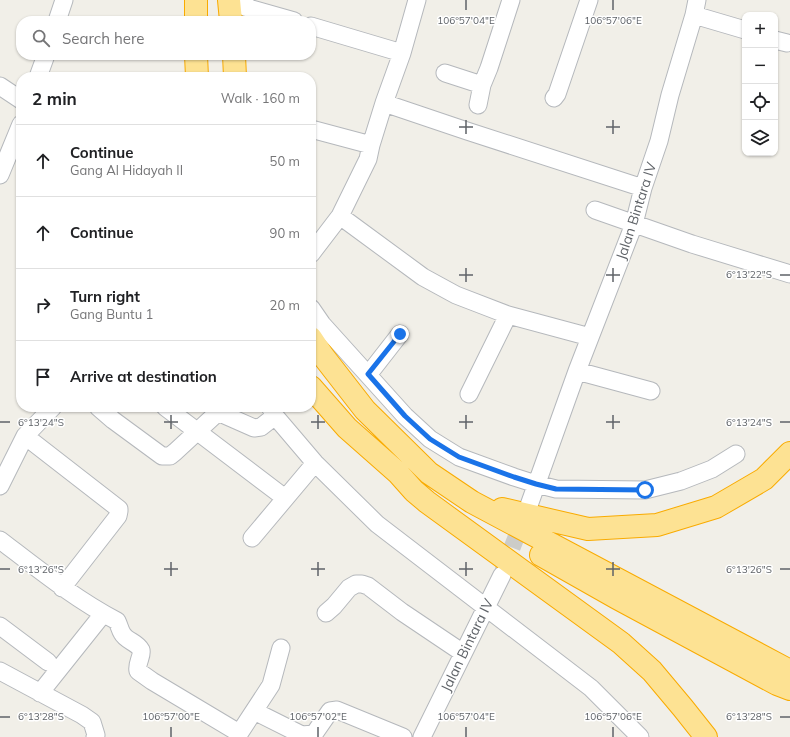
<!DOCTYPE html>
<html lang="en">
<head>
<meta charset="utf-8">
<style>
	:root { --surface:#fff; --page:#f6f6f6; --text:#202124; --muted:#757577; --line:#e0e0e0 }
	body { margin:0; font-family:Mulish,sans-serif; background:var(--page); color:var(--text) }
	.controls { position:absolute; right:12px; top:12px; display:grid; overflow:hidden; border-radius:8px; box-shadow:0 1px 3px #0004 }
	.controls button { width:36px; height:36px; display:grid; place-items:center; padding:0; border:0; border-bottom:1px solid var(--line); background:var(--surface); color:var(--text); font:20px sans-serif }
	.stop { position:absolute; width:12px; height:12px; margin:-9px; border:3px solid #1a73e8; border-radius:50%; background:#fff }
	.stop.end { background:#1a73e8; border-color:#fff; box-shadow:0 1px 4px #0008 }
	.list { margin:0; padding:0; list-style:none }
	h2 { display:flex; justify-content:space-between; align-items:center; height:52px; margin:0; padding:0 16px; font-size:17px }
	h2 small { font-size:13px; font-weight:400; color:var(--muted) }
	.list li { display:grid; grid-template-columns:26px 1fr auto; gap:12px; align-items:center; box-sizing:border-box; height:72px; padding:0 16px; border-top:1px solid var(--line) }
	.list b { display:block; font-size:15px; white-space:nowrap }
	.list p { margin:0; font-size:13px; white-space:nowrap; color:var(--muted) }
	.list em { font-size:13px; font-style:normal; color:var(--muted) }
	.icon { flex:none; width:22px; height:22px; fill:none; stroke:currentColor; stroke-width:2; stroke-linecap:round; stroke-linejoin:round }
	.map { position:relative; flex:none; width:790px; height:737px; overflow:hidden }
	.search { position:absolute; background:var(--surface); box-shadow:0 1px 3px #0004; left:16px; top:16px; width:300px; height:44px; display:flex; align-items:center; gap:10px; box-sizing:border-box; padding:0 14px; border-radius:16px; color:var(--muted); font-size:15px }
	.panel { position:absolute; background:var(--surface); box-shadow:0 1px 3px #0004; left:16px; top:72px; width:300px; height:340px; border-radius:16px }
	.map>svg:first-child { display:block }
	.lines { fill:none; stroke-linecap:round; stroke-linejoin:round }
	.minor-tunnel { stroke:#ccccc8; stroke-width:17; stroke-dasharray:17 8; stroke-linecap:butt }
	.minor-casing { stroke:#b5b8bc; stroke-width:19 }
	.highway-casing { stroke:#f9ab00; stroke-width:24 }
	.minor { stroke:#fff; stroke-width:17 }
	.highway { stroke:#fde293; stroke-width:22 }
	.route { stroke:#1a73e8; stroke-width:5 }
	.ticks { fill:none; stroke:#5f6368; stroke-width:1.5 }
	.labels { text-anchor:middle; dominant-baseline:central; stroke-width:3; stroke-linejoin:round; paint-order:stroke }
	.street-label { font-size:14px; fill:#5f6368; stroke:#fff }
	.ticks-label { font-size:10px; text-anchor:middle; fill:#5f6368; stroke:#fff; stroke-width:3; stroke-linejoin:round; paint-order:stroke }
</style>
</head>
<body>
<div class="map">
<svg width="790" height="737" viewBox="0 0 790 737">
	<rect width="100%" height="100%" fill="#f1efe8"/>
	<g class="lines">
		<path class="minor-tunnel" d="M503,571l21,-54"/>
		<defs>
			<path id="minor" d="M245,0v7l49,14
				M694,15l51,15
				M57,21l7,-21
				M311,26l91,27
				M775,40l12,3
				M445,73l37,12
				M38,77l8,-22
				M0,86l21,14
				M554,98l3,-4 32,-94
				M384,103l83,28 176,57
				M478,105l4,-20 7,-17 22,-68
				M311,129l60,16
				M0,175l21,-51
				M595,210l97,34 98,30
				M340,216l83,61 33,18 52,20 82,22
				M311,254l29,-38 28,-57 3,-14 13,-42 18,-50 15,-53
				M311,308l11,16 83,92 25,23 29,18 55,20 22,7 20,5 89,1 36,-9 31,-12 24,-15
				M577,371l74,20
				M368,375l32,-41
				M469,394l39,-79
				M98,407l15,13 49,36h8l5,-4 40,-37 5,-2 34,15 7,-1 14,-11
				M165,407l120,91
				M270,407l5,9 40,47 62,61 214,164 49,49
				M25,436l94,73v2l-1,5 -56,72
				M0,486l25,-50 28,-29
				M528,508l49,-137 57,-147 9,-36 16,-47 11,-46 24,-80 3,-15
				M252,538l63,-75
				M0,540c38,29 75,59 117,81 2,4 3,9 5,12 4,8 15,9 19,17 2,5 -5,14 -3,21l14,10 87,52
				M326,613l8,-7 15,-18 7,-4h6l6,2 34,26 61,41
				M0,626l48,36
				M0,671l82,44 10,7 4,13 -1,2
				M40,693l63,-79
				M254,711l48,24 12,-1 16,-23 7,-1 66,27
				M237,737l34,-52 10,-37
				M422,737l80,-162"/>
			<path id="highway" d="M229,0l2,21
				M196,21v-21
				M196,55l1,22
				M234,55l1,22
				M311,338l12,18 42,54 64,63 43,29 318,169
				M311,387l36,41 51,45 16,18 13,11 194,141 31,28 31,37 23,29
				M502,509l86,20 69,-4 59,-18 48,-28 26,-26
				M541,555l76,43 160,86 13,5"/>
		</defs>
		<use href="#minor" class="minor-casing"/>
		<use href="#highway" class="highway-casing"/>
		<use href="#minor" class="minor"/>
		<use href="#highway" class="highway"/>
	</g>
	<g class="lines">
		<path class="route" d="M400,334l-32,40 37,42 25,23 29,18 55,20 22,7 20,5 89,1"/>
	</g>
	<path class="ticks" d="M466,0v10M613,0v10M466,120v14M613,120v14M459,127h14M606,127h14M466,268v14M613,268v14M459,275h14M606,275h14M780,275h10M171,415v14M318,415v14M466,415v14M613,415v14M0,422h10M164,422h14M311,422h14M459,422h14M606,422h14M780,422h10M171,562v14M318,562v14M466,562v14M613,562v14M0,569h10M164,569h14M311,569h14M459,569h14M606,569h14M780,569h10M0,717h10M780,717h10M171,727v10M318,727v10M466,727v10M613,727v10"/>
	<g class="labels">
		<g class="street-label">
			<text transform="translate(636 211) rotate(-72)">Jalan Bintara IV</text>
			<text transform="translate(467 645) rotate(-64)">Jalan Bintara IV</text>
		</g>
	</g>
	<g class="ticks-label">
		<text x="466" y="24">106°57'04"E</text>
		<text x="613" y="24">106°57'06"E</text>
		<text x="749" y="278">6°13'22"S</text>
		<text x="41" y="426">6°13'24"S</text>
		<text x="749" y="426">6°13'24"S</text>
		<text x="41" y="573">6°13'26"S</text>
		<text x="749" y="573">6°13'26"S</text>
		<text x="41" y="720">6°13'28"S</text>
		<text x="749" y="720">6°13'28"S</text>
		<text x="171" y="720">106°57'00"E</text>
		<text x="318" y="720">106°57'02"E</text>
		<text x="466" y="720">106°57'04"E</text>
		<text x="613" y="720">106°57'06"E</text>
	</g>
</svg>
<div class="controls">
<button>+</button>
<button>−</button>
<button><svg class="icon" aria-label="locate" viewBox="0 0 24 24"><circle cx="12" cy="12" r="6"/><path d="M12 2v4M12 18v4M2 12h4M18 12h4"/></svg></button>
<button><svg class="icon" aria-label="layers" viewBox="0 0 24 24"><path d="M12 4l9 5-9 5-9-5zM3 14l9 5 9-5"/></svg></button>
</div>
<div class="stop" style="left:645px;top:490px"></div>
<div class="stop end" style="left:400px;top:334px"></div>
<div class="search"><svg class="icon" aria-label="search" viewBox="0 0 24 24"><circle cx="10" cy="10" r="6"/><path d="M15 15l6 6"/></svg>Search here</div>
<section class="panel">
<h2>2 min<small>Walk · 160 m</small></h2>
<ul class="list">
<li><svg class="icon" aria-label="ahead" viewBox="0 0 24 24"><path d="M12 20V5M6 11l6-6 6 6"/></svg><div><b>Continue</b><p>Gang Al Hidayah II</p></div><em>50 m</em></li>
<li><svg class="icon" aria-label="ahead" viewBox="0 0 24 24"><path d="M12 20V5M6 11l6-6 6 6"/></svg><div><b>Continue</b></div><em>90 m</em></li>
<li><svg class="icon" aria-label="right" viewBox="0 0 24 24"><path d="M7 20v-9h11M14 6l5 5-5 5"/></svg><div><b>Turn right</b><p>Gang Buntu 1</p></div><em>20 m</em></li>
<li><svg class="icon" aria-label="arrive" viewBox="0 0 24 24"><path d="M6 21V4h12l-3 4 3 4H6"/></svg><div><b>Arrive at destination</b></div></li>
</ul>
</section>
</div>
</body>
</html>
